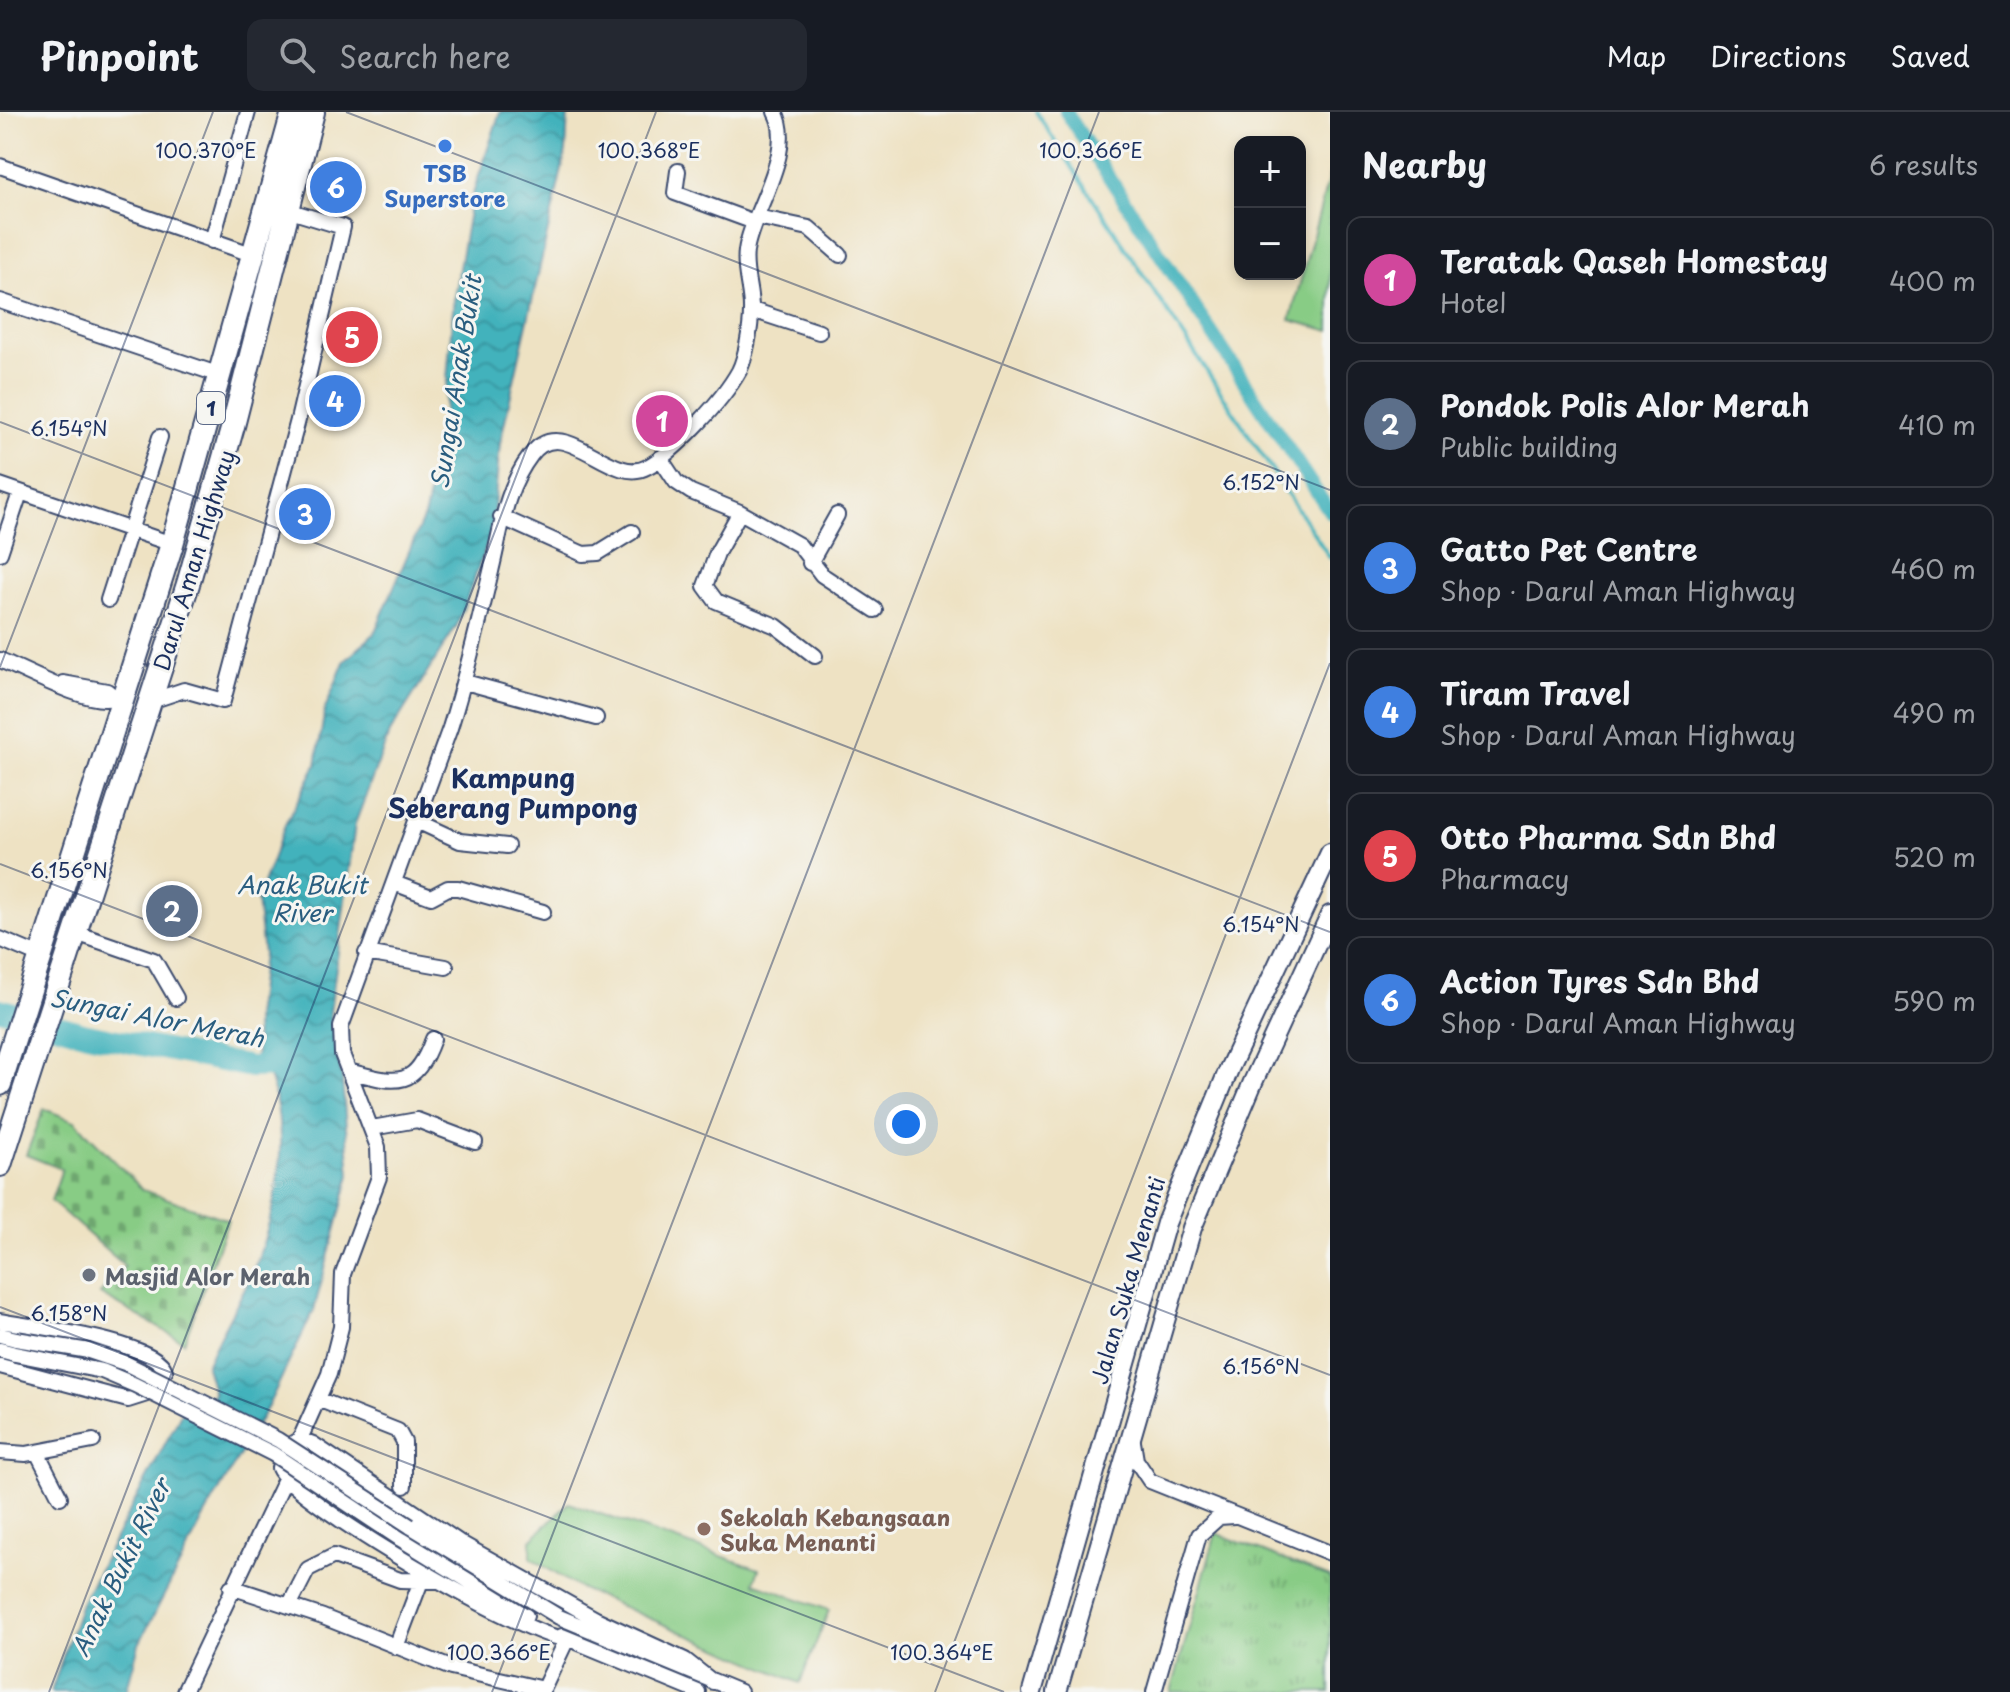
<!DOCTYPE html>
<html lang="en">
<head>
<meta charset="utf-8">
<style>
	:root { --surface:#171b24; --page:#242831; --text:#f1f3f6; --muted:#9ea1a6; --line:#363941; --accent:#7c3aed }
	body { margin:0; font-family:"Playpen Sans",sans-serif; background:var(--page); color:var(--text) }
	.controls { position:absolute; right:24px; top:24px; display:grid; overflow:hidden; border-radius:16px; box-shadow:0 4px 12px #0003 }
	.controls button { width:72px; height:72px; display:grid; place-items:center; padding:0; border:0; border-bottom:2px solid var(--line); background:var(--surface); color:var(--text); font:40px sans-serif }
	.you { position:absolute; left:906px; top:1012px; width:28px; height:28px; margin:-20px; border:6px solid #fff; border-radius:50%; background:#1a73e8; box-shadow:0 0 0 12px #1a73e833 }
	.badge { display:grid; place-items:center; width:52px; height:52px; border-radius:50%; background:var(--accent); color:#fff; font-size:26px; font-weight:700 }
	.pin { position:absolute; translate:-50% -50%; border:4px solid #fff; box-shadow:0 2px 8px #0006 }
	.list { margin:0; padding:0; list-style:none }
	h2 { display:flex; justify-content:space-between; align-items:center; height:104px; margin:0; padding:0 32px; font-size:34px }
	h2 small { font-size:26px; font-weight:400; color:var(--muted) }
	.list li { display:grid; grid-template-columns:52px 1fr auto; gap:24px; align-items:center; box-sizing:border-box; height:128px; margin:0 16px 16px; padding:0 16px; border:2px solid var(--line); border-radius:16px }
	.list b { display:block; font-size:30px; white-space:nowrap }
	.list p { margin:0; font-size:26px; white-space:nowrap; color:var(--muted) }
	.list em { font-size:26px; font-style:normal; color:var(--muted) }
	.icon { flex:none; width:44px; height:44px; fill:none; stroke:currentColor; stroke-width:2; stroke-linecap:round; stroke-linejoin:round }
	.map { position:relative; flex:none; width:1330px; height:1580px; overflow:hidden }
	header { display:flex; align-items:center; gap:48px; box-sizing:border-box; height:112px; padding:0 40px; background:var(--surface); border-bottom:2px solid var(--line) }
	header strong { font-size:38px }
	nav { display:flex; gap:44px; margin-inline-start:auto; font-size:28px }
	.search { width:560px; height:72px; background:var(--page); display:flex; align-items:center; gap:20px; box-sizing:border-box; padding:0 28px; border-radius:16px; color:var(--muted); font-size:30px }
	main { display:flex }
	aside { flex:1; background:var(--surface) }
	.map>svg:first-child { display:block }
	.grass { fill:url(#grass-tufts); stroke:#527e72; stroke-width:2 }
	.cemetery { fill:url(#cemetery-stones); stroke:#527e72; stroke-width:2 }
	.park { fill:#88cc85; stroke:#527e72; stroke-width:2 }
	.water { fill:url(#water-waves); stroke:#2e708d; stroke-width:2 }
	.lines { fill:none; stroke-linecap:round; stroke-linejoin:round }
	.stream { stroke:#42b2bc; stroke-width:4 }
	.canal { stroke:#42b2bc; stroke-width:14 }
	.river { stroke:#42b2bc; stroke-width:22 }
	.minor-casing { stroke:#3b4a6d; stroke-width:18 }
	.major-casing { stroke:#3b4a6d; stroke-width:22 }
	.highway-casing { stroke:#3b4a6d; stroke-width:26 }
	.minor { stroke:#fff; stroke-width:14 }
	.major { stroke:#fff; stroke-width:18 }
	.highway { stroke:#fff; stroke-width:22 }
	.minor-bridge-casing { stroke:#3b4a6d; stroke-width:18; stroke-linecap:butt }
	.minor-bridge { stroke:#fff; stroke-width:14 }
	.ticks { fill:none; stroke:#1b2f5e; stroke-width:2; stroke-opacity:0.45 }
	.shop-dot { fill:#3f7fe0; stroke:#f6f6f2; stroke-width:3 }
	.worship-dot { fill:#6b7280; stroke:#f6f6f2; stroke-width:3 }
	.education-dot { fill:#8d6e63; stroke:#f6f6f2; stroke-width:3 }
	.labels { text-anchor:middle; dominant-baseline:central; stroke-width:6; stroke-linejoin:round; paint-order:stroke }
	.shield { fill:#f6f6f2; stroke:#5d6b8a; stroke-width:2 }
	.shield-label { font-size:20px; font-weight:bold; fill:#1b2f5e }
	.shop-label { font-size:22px; font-weight:bold; fill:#366cbe; stroke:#f6f6f2 }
	.street-label { font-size:22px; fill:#1b2f5e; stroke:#f6f6f2 }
	.worship-label { font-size:22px; font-weight:bold; fill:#5b616d; stroke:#f6f6f2; text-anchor:start }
	.education-label { font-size:22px; font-weight:bold; fill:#785e54; stroke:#f6f6f2; text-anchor:start }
	.water-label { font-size:24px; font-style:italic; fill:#295d7f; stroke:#f6f6f2 }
	.quarter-label { font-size:26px; font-weight:bold; fill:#1b2f5e; stroke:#f6f6f2 }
	.ticks-label { font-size:20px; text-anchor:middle; fill:#1b2f5e; stroke:#f6f6f2; stroke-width:6; stroke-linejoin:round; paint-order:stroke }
</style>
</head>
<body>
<header>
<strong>Pinpoint</strong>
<div class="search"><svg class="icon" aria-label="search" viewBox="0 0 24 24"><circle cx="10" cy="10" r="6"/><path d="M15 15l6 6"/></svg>Search here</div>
<nav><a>Map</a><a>Directions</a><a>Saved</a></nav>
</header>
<main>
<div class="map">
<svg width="1330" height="1580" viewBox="0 0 1330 1580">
	<defs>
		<pattern id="grass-tufts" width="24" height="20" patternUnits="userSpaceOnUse" patternTransform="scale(2)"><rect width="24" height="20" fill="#88cc85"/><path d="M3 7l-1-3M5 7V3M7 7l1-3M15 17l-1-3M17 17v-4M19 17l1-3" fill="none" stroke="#6ea670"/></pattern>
		<pattern id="cemetery-stones" width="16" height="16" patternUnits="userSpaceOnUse" patternTransform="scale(2)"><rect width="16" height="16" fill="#88cc85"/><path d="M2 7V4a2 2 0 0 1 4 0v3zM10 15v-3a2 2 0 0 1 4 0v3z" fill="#6ea670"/></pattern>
		<pattern id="water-waves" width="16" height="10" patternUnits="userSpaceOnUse" patternTransform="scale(2)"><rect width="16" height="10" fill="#42b2bc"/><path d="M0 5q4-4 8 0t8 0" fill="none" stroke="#36919c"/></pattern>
	</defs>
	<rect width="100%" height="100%" fill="#f6f6f2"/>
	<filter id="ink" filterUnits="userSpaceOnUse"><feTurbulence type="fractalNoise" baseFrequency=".0125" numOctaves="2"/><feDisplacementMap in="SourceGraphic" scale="16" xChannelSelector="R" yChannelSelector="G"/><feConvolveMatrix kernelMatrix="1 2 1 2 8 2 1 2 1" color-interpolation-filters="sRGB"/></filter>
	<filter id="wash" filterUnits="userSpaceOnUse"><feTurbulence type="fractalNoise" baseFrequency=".006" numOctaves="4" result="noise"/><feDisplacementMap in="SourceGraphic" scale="32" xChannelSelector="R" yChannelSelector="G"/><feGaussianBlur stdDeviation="1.8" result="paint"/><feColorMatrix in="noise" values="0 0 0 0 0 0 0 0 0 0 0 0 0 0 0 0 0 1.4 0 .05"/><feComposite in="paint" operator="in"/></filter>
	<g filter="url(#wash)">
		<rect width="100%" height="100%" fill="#eee2c3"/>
		<path class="grass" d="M1216,1421l114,45v114h-159z"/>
		<path class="cemetery" d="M44,997l31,12 68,69 85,30 -44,122 -84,-48 25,-28 -74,-65 11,-32 -36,-14z"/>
		<path class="park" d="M1330,61v158l-40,-11z
			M569,1391l190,66 -5,14 75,27 -29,73 -221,-95 -48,-30v-18z"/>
		<path class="water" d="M500,0h68l-2,39 -66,292 -8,88 -35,94 -68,109 -34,90 -25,188 12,67 8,96 -36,135 -46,96 -64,111 -65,127 -13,48h-75l30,-89 105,-199 14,1 14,-11 -8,-28c16,-40 42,-76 55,-116 19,-57 28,-118 8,-174l-18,-9 5,-12 -1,-38 8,-63 -6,-54 28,-75 31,-60 9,-56 19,-47 30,-28 51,-120 18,-87 11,-130 17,-97z"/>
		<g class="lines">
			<path class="stream" d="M1036,0l294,446"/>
			<path class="canal" d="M1066,0l264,400"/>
			<path class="river" d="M0,897l87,25 164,33 29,-1"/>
		</g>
	</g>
	<g filter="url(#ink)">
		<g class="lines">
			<defs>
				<path id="minor" d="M0,54l254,89
					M678,59l-3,22 79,29
					M757,105l52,11 31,27
					M212,129l36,-129
					M0,189l220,74
					M752,198l67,22
					M660,346l16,24 15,10 49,20 59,33 23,30 53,35
					M0,373l172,59
					M740,400l-23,41 -12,33 11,15 60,25 39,30
					M501,405l82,37 15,-1 34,-21
					M0,441l20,-60
					M810,451l27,-48
					M108,488l52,-163
					M0,548c24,10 91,46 112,38
					M465,570l131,36
					M63,571l44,8 11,9
					M151,589l33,-11 39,11 75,-281 45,-193 -56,-17
					M419,710l41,19 47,5
					M394,771l37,14 17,-9h10l85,24
					M73,820l81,28 22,38
					M0,827l40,17
					M366,841l80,14
					M348,959c48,12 66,20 85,-32
					M372,1016l45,-8 58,22
					M0,1209c30,6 157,20 165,50l-3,9 -12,13 -22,7 -128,-34
					M0,1223l16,4
					M0,1238l15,4
					M320,1288l78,31 6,11v44
					M1132,1324l4,24 14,21 180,72
					M300,1327l13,5 146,98 137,77 89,41 28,22
					M0,1340l26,2 67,-13
					M37,1340l23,45
					M410,1414l149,91 181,75
					M399,1426l127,78
					M231,1475l92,30 128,51 92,21
					M289,1494l19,-37 26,-13 66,24 38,1
					M562,1524l136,56
					M396,1535l25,-66
					M184,1580l101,-213
					M542,1580l25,-53c-37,1 -276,-139 -288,-171l4,-19 17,-10 29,-65 12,-47 2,-53 36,-97 -1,-30 -36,-93 -1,-27 109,-299c17,-54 30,-110 43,-165 9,-39 13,-75 38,-108 32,-44 80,32 116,12 28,-15 76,-67 92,-96 7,-14 12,-44 12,-59 1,-21 -8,-40 -5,-61 5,-39 51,-100 29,-139
					M1154,1580l45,-157 20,-18 15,-1"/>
				<path id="major" d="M1032,1580l134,-469 63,-154 101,-216
					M1057,1580l135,-464 61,-146 77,-167"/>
				<path id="highway" d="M0,972l172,-540 121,-432
					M0,1053l188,-581 45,-158 80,-314"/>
			</defs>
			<use href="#minor" class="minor-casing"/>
			<use href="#major" class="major-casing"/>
			<use href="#highway" class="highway-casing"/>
			<use href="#minor" class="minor"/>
			<use href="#major" class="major"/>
			<use href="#highway" class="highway"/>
			<defs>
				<path id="minor-bridge" d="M16,1227l73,12 36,12 153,77 132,86
					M15,1242l87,17 33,14 138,69 126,84"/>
			</defs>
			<use href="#minor-bridge" class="minor-bridge-casing"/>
			<use href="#minor-bridge" class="minor-bridge"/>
		</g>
	</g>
	<path class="ticks" d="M346,0l984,378M0,310l1330,510M0,555l213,-555M0,752l1330,511M0,1195l1004,385M49,1580l607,-1580M492,1580l607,-1580M935,1580l395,-1029"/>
	<circle class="shop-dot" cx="445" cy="34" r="8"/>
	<circle class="worship-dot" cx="89" cy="1163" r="8"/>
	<circle class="education-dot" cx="704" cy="1417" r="8"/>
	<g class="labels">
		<rect class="shield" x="197" y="280" width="28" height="32" rx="6"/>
		<g class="shield-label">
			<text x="211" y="296">1</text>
		</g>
		<g class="shop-label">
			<text x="445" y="60">TSB<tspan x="445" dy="25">Superstore</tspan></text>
		</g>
		<g class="street-label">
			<text transform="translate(193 448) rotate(-73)">Darul Aman Highway</text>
			<text transform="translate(1127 1168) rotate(-74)">Jalan Suka Menanti</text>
		</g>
		<g class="worship-label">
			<text x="105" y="1163">Masjid Alor Merah</text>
		</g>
		<g class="education-label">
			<text x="720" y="1404">Sekolah Kebangsaan<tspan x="720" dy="25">Suka Menanti</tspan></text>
		</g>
		<g class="water-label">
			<text transform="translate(455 270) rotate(-81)">Sungai Anak Bukit</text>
			<text x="302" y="772">Anak Bukit<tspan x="302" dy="28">River</tspan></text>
			<text transform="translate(157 905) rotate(11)">Sungai Alor Merah</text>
			<text transform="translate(120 1455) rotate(-64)">Anak Bukit River</text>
		</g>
		<g class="quarter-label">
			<text x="513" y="665">Kampung<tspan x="513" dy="30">Seberang Pumpong</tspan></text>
		</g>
	</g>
	<g class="ticks-label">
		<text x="206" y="46">100.370°E</text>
		<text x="649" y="46">100.368°E</text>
		<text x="1091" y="46">100.366°E</text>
		<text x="69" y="324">6.154°N</text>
		<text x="1261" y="378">6.152°N</text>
		<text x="69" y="766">6.156°N</text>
		<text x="1261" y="820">6.154°N</text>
		<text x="69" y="1209">6.158°N</text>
		<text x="1261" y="1262">6.156°N</text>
		<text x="499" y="1548">100.366°E</text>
		<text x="942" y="1548">100.364°E</text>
	</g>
</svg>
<div class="controls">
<button>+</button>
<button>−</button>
</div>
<div class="you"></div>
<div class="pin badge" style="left:662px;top:309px;background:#d1479c">1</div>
<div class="pin badge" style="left:172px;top:799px;background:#5c6f8a">2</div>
<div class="pin badge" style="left:305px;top:402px;background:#3f7fe0">3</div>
<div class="pin badge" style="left:335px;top:289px;background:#3f7fe0">4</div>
<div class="pin badge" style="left:352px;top:225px;background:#e0444e">5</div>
<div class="pin badge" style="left:336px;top:75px;background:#3f7fe0">6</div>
</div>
<aside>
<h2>Nearby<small>6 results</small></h2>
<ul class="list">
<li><span class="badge" style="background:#d1479c">1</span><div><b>Teratak Qaseh Homestay</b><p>Hotel</p></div><em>400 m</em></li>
<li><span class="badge" style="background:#5c6f8a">2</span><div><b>Pondok Polis Alor Merah</b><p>Public building</p></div><em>410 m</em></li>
<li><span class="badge" style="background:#3f7fe0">3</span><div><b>Gatto Pet Centre</b><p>Shop · Darul Aman Highway</p></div><em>460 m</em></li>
<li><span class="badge" style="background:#3f7fe0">4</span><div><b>Tiram Travel</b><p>Shop · Darul Aman Highway</p></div><em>490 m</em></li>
<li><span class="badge" style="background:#e0444e">5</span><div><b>Otto Pharma Sdn Bhd</b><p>Pharmacy</p></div><em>520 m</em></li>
<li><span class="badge" style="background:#3f7fe0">6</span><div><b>Action Tyres Sdn Bhd</b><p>Shop · Darul Aman Highway</p></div><em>590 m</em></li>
</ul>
</aside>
</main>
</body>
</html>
